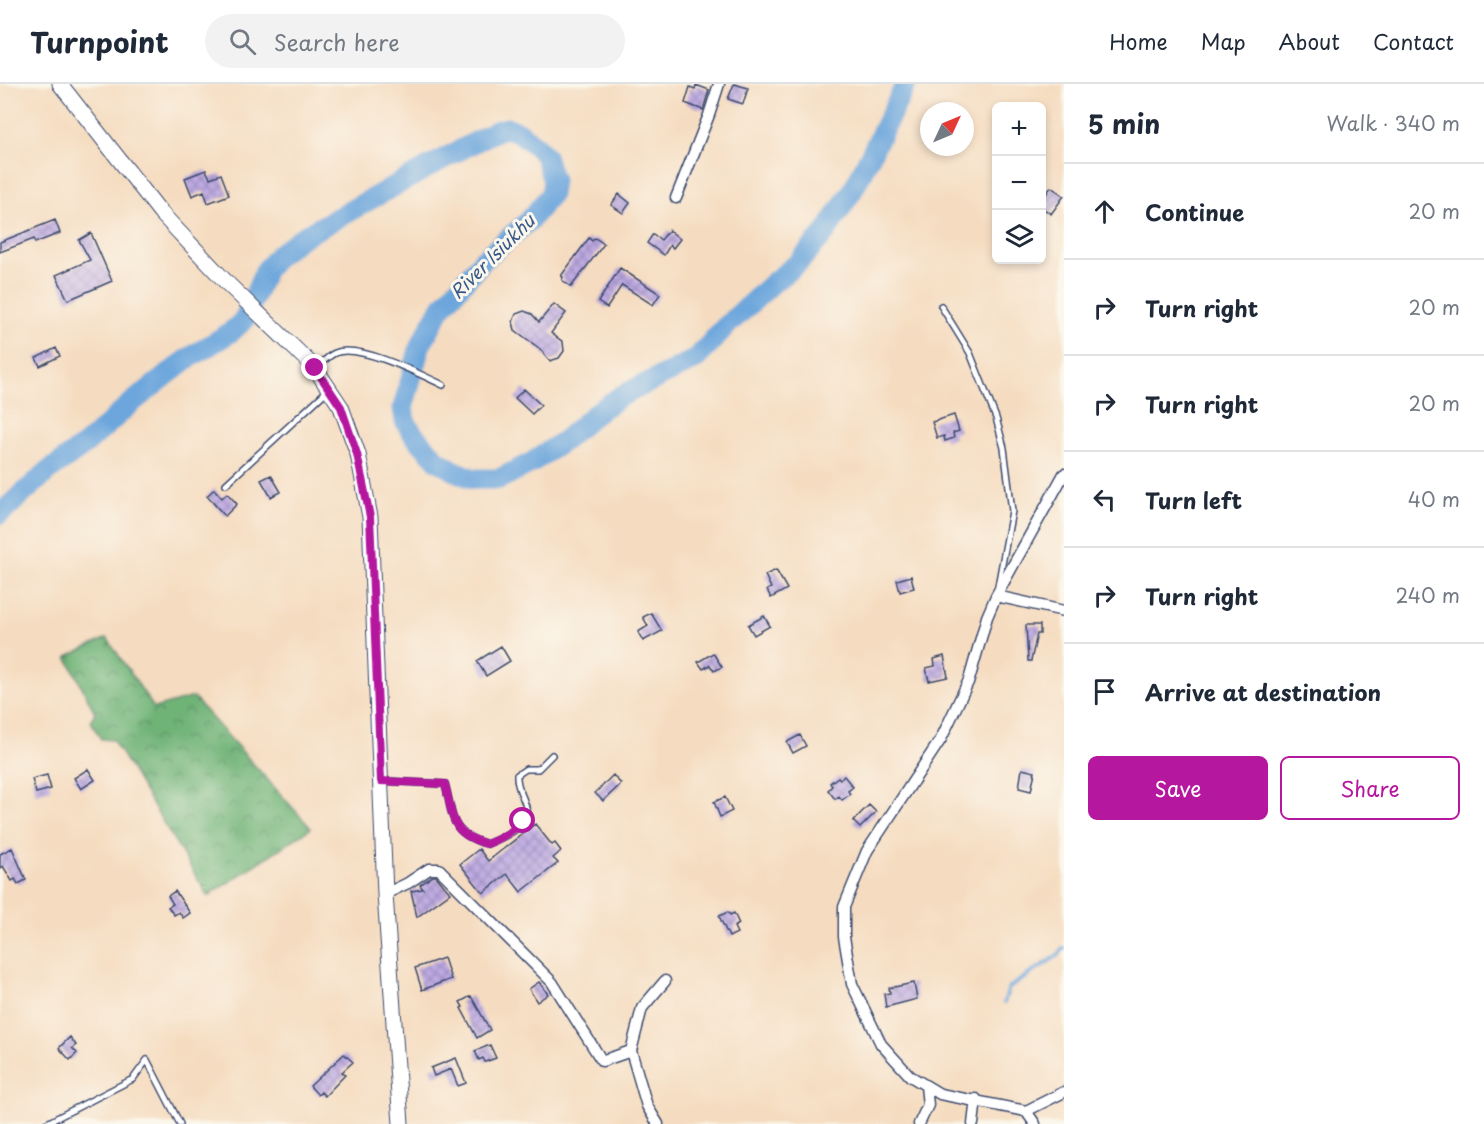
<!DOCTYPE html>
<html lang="en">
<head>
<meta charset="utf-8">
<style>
	:root { --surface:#fff; --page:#f2f2f3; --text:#1f2937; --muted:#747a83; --line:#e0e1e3; --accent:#b5179e }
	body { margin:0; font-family:"Playpen Sans",sans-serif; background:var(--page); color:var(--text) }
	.controls { position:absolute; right:18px; top:18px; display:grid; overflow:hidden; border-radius:9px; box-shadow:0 3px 9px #0003 }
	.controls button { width:54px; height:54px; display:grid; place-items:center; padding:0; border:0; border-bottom:2px solid var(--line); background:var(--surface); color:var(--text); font:30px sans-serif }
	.compass { position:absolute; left:920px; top:18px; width:54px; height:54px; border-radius:50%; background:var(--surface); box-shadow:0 3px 9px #0003; rotate:46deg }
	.stop { position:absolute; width:18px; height:18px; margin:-14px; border:4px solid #b5179e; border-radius:50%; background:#fff }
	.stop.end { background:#b5179e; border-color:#fff; box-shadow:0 2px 6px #0008 }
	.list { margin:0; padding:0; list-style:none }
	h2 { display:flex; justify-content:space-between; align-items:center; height:78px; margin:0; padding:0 24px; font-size:26px }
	h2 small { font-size:20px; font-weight:400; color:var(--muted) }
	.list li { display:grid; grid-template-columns:39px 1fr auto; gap:18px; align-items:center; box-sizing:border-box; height:96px; padding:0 24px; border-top:2px solid var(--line) }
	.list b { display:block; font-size:22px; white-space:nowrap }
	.list em { font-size:20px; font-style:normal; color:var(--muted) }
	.actions { display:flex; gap:12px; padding:18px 24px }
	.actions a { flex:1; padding:14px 0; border:2px solid var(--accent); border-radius:9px; text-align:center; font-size:21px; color:var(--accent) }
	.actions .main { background:var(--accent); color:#fff }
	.icon { flex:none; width:33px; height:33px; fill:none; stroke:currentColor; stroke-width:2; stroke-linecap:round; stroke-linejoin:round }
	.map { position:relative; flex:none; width:1064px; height:1040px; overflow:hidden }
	header { display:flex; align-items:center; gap:36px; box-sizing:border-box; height:84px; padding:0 30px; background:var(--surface); border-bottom:2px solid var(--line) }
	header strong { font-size:28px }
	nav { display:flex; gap:33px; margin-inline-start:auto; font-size:21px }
	.search { width:420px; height:54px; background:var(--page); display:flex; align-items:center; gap:15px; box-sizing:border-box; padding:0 21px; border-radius:33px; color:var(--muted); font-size:22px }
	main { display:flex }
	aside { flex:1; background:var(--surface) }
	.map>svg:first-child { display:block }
	.forest { fill:url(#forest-crowns); stroke:#45716a; stroke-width:1.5 }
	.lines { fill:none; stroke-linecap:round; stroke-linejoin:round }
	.stream { stroke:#6ca6dc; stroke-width:4 }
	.river { stroke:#6ca6dc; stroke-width:21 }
	.building { fill:url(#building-cross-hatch) }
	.lane-casing { stroke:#3c496d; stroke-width:8 }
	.street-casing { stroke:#3c496d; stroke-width:13 }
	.secondary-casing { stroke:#3c496d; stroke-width:17 }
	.lane { stroke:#fff; stroke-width:5 }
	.street { stroke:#fff; stroke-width:10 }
	.secondary { stroke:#fff; stroke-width:15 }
	.route { stroke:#b5179e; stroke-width:8 }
	.labels { text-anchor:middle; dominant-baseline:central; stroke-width:6; stroke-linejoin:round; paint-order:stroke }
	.water-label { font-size:18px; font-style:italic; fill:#37598a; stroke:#fbf7ec }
</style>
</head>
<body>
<header>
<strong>Turnpoint</strong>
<div class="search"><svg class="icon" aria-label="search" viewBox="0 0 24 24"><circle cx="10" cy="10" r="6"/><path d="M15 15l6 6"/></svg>Search here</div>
<nav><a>Home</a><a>Map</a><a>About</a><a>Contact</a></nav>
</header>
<main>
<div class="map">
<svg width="1064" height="1040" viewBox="0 0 1064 1040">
	<defs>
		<pattern id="forest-crowns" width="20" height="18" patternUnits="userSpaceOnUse" patternTransform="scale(1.5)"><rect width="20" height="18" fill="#6fb377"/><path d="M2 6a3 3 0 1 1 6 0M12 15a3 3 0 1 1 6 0" fill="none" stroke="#5a9265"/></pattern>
		<pattern id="building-cross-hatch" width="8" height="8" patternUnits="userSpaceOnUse" patternTransform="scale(1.5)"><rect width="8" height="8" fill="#beaae2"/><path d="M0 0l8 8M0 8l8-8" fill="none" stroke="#9a8bba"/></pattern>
	</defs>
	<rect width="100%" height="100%" fill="#fbf7ec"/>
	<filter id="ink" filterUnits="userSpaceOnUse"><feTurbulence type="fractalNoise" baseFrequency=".0167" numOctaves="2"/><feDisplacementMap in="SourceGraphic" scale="12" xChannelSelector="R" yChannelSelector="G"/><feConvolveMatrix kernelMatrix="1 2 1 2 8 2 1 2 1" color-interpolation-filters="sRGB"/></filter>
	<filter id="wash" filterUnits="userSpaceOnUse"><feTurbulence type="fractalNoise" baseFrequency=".008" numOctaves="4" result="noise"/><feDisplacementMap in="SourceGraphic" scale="24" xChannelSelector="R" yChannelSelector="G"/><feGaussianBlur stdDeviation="1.35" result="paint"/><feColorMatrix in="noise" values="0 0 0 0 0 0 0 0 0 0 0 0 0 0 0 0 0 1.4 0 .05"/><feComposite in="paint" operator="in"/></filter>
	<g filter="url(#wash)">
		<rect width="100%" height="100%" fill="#f5dcc0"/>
		<path class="forest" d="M107,554l47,70 39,-11 118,131 -103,68 -95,-156 -12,-1 -11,-18 5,-8 -28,-56z"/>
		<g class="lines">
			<path class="stream" d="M1004,919l5,-15 49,-33 6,-7"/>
			<path class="river" d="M0,430l47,-42 39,-28 43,-39 57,-45 45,-28 13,-12 21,-49 13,-16 23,-17 142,-79 55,-29 10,-2 12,5 15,12 10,11 8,25 -2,13 -22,27 -45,38 -43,49 -21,38 -17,62 2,13 8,13 25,27 17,10 19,8h25l32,-16 34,-23 32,-28 24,-16 75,-37 27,-30 52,-48 23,-18 27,-30 29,-45 52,-104"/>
		</g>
		<g id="blocks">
			<path class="building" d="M734,0l14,4 -5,16 -15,-5z
				M696,1l13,5 -6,20 -18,-7 5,-16 5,2z
				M206,86l4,8 11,-4 8,21 -21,8 -4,-12 -12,5 -7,-18z
				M1051,103l13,9 -13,18 -10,-7v-6z
				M619,110l11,9 -7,10 -12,-8z
				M55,136l5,13 -25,10 -1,-4 -34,13v-10z
				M669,146l11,9 -7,9 -3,-3 -6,10 -17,-12 6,-9 8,6z
				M91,149l21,48 -44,19 -12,-25 34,-15 -11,-20z
				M589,154l3,3 3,-3 9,6 -33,43 -9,-7 1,-3 -2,-1z
				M620,184l40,26 -7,11 -31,-20 -15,23 -9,-6z
				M554,220l12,9 -15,20 12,9 1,9 -5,7 -9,3 -10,-12 -25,-19 -2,-8 3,-8 8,-3 8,3 7,8z
				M56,264l4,8 -20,10 -4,-8z
				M524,305l17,16 -9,9 -17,-16z
				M954,331l5,16 -6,2 1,5 -9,3 -1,-5 -7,2 -5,-16z
				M271,391l10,17 -10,5 -10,-17z
				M214,405l8,9 5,-5 10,11 -12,12 -18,-20z
				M776,486l11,19 -16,9 -4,-8 4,-2 -6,-13z
				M911,492l3,12 -14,4 -3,-12z
				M651,529l11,18 -19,10 -5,-9 10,-6 -5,-9z
				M764,532l6,10 -16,9 -6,-10z
				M1026,541h14v9h-3l-6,27h-3z
				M501,562l9,15 -24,15 -9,-15z
				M713,569l9,14 -8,4 -4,-6 -7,4 -5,-7z
				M944,572l4,21 -19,4 -3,-13 9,-2 -1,-7z
				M800,651l6,11 -13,7 -6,-11z
				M88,685l7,11 -14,9 -7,-11z
				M1022,685l13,3 -4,19 -12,-3z
				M47,691l4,14 -15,4 -4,-14z
				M613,691l8,9 -18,17 -8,-8z
				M844,692l9,11 -5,4 2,3 -8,6 -3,-4 -4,3 -7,-9 4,-4 -2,-3 8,-6 2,2z
				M725,713l7,14 -12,6 -6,-15z
				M869,721l7,7 -16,16 -7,-7z
				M535,740l17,21 3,-2 6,8 -8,7 5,5 -37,29 -14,-18 -24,19 -23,-29 19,-15 9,12z
				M12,764l14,32 -8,4 -3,-5 -3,2 -9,-15 -3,2v-14z
				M433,792h3l14,17 -33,24 -6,-26 12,-2 -3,-4z
				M175,807l15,22 -7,5 -4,-6 -5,3 -6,-8 5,-3 -5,-8z
				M728,828l2,3 4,-2 5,11 -5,3 3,6 -8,4 -10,-21z
				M444,874l7,21 -29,11 -7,-22z
				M539,898l9,12 -11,8 -8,-13z
				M914,899l3,16 -31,8 -2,-13 6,-1 -1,-5z
				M471,912l19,34 -13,8 -16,-30 2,-1 -3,-5z
				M70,953l6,8 -4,3 5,5 -7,7 -11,-12z
				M490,961l6,13 -11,4 -2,-4 -4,2 -4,-9z
				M344,970l9,8 -11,10 3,3 -20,21 -4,-4 -3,3 -8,-9z
				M456,974l10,25 -8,3 -7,-17 -17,7 -3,-8z"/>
		</g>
	</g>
	<g filter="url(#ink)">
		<use href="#blocks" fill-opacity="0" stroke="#3c496d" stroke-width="1.5"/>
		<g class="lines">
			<defs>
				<path id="lane" d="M941,222l29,47 26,65 8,30 8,63 -14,75
					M316,284c5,-4 12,-12 19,-15 23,-10 85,21 108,32
					M226,400l102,-94
					M383,697l62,3c9,34 4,49 42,60 15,-6 43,-17 39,-37 -3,-12 -10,-20 -9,-32l9,-6h12l14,-14
					M45,1040l88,-45 14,-19 33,64"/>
				<path id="street" d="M676,114l33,-83 10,-31
					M1064,390l-68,122 -9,21 -18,63 -28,59 -74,112 -23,56v30l8,47 29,60 29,32 30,18 86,17 38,-19
					M996,512l68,15
					M385,810l23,-11 21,-14h10l113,113 50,79 29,-10
					M1026,1027l9,13
					M658,1040l-11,-18 -16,-55 11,-43 23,-27
					M919,1040l9,-19 -2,-19
					M973,1040l3,-25"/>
				<path id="secondary" d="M60,0l101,129 67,71 87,84 26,39 17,47 12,63 15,377 16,230"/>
			</defs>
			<use href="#lane" class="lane-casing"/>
			<use href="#street" class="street-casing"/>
			<use href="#secondary" class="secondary-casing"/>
			<use href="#lane" class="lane"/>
			<use href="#street" class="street"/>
			<use href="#secondary" class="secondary"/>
		</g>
	</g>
	<g class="lines" filter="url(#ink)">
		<path class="route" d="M315,284l26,39 16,47 13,63 11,264 64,3c9,34 4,49 42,60 15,-6 25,-12 36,-23"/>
	</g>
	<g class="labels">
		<g class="water-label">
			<text transform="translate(492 172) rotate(-45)">River Isiukhu</text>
		</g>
	</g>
</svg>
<div class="controls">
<button>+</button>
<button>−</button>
<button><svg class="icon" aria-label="layers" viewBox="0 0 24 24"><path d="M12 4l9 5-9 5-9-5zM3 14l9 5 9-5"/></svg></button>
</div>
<svg class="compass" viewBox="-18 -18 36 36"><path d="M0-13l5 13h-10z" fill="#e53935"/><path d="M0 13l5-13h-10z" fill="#747a83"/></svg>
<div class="stop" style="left:523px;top:737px"></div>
<div class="stop end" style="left:315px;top:284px"></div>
</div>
<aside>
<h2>5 min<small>Walk · 340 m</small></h2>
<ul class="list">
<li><svg class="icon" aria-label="ahead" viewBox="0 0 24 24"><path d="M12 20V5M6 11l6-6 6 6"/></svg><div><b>Continue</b></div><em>20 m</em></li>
<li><svg class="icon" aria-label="right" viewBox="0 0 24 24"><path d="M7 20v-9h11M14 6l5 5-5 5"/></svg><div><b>Turn right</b></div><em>20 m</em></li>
<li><svg class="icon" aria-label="right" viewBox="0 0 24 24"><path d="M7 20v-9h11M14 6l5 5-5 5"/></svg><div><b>Turn right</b></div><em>20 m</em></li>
<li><svg class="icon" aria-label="left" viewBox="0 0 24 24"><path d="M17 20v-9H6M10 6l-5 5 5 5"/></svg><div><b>Turn left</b></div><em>40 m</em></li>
<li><svg class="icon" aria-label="right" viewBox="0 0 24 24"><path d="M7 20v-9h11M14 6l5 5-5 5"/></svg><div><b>Turn right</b></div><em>240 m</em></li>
<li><svg class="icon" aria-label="arrive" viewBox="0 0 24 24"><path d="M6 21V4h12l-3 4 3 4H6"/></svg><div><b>Arrive at destination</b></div></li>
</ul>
<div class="actions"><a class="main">Save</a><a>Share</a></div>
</aside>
</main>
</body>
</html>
